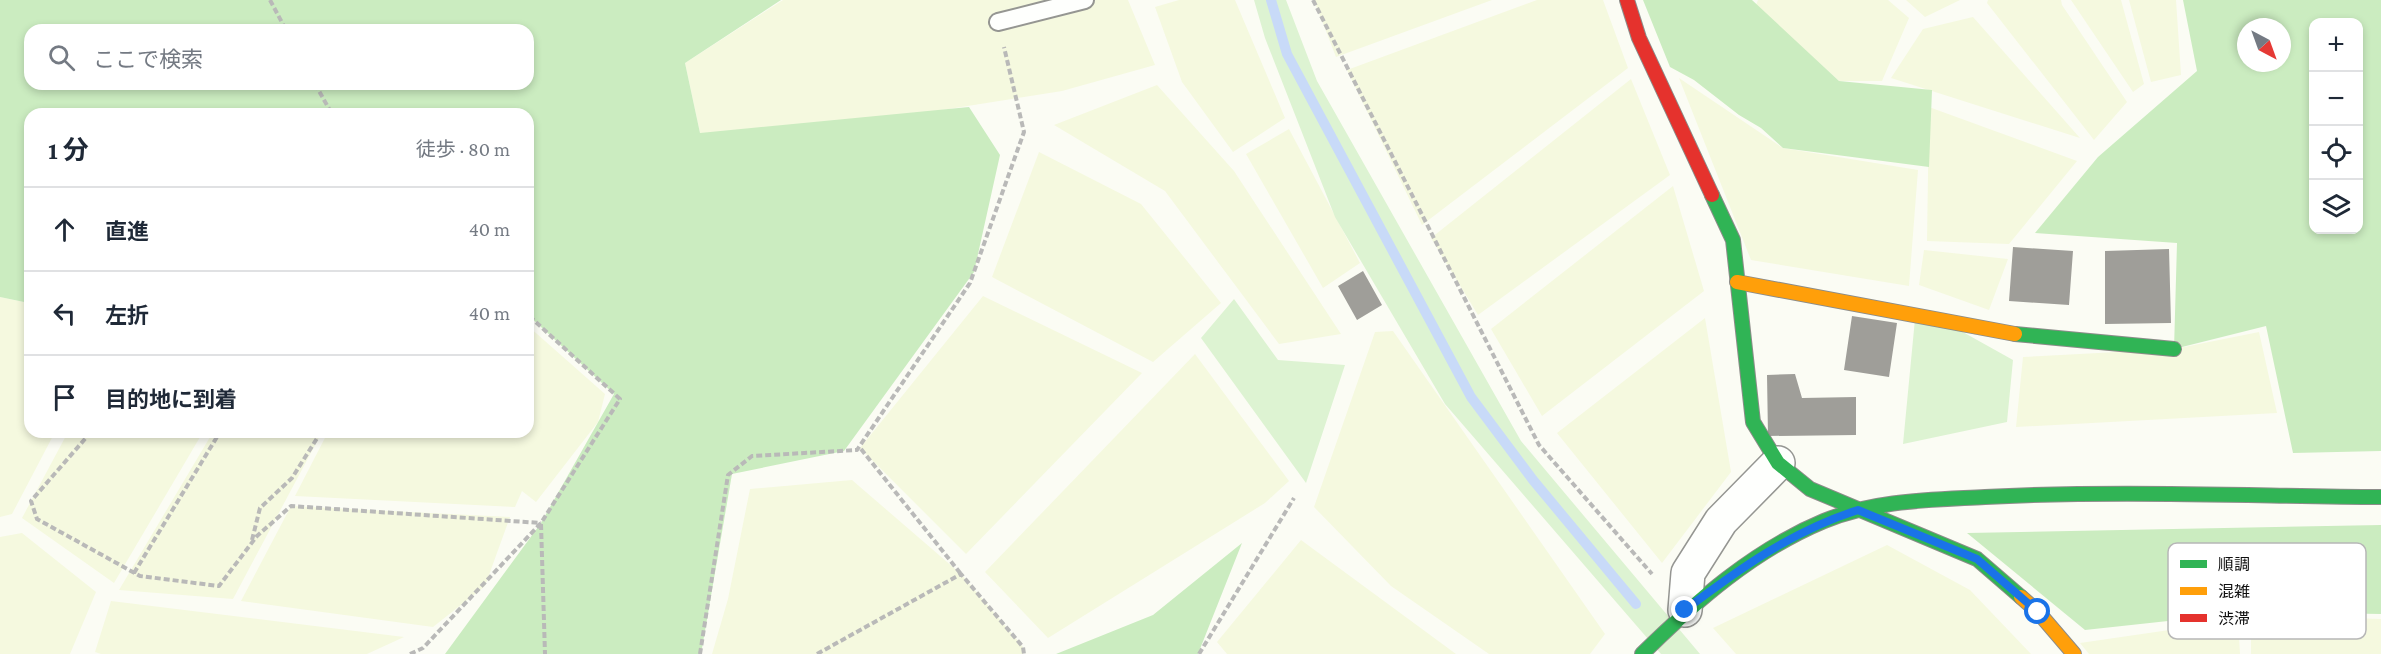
<!DOCTYPE html>
<html lang="ja">
<head>
<meta charset="utf-8">
<style>
	:root { --surface:#fff; --page:#f2f2f3; --text:#1f2937; --muted:#747a83; --line:#e0e1e3 }
	body { margin:0; font-family:"Crimson Pro","Noto Sans JP",serif; background:var(--page); color:var(--text) }
	.controls { position:absolute; right:18px; top:18px; display:grid; overflow:hidden; border-radius:12px; box-shadow:0 3px 9px #0003 }
	.controls button { width:54px; height:54px; display:grid; place-items:center; padding:0; border:0; border-bottom:2px solid var(--line); background:var(--surface); color:var(--text); font:30px sans-serif }
	.compass { position:absolute; left:2237px; top:18px; width:54px; height:54px; border-radius:50%; background:var(--surface); box-shadow:0 3px 9px #0003; rotate:139deg }
	.stop { position:absolute; width:18px; height:18px; margin:-14px; border:4px solid #1a73e8; border-radius:50%; background:#fff }
	.stop.end { background:#1a73e8; border-color:#fff; box-shadow:0 2px 6px #0008 }
	.list { margin:0; padding:0; list-style:none }
	h2 { display:flex; justify-content:space-between; align-items:center; height:78px; margin:0; padding:0 24px; font-size:26px }
	h2 small { font-size:20px; font-weight:400; color:var(--muted) }
	.list li { display:grid; grid-template-columns:39px 1fr auto; gap:18px; align-items:center; box-sizing:border-box; height:84px; padding:0 24px; border-top:2px solid var(--line) }
	.list b { display:block; font-size:22px; white-space:nowrap }
	.list em { font-size:20px; font-style:normal; color:var(--muted) }
	.icon { flex:none; width:33px; height:33px; fill:none; stroke:currentColor; stroke-width:2; stroke-linecap:round; stroke-linejoin:round }
	.map { position:relative; flex:none; width:2381px; height:654px; overflow:hidden }
	.search { position:absolute; background:var(--surface); box-shadow:0 3px 9px #0003; left:24px; top:24px; width:510px; height:66px; display:flex; align-items:center; gap:15px; box-sizing:border-box; padding:0 21px; border-radius:18px; color:var(--muted); font-size:22px }
	.panel { position:absolute; background:var(--surface); box-shadow:0 3px 9px #0003; left:24px; top:108px; width:510px; height:330px; border-radius:18px }
	.map>svg:first-child { display:block }
	.farmland { fill:#f5f9df }
	.green { fill:#ddf3d2 }
	.forest { fill:#cbecc0; fill-rule:evenodd }
	.lines { fill:none; stroke-linecap:round; stroke-linejoin:round }
	.stream { stroke:#c8daf8; stroke-width:10 }
	.building { fill:#9f9e99 }
	.lane-casing { stroke:#959692; stroke-width:20 }
	.street-casing { stroke:#959692; stroke-width:36 }
	.fast-casing { stroke:#8c8c89; stroke-width:16 }
	.slow-casing { stroke:#8c8c89; stroke-width:16 }
	.jam-casing { stroke:#8c8c89; stroke-width:16 }
	.path { stroke:#b9b9b8; stroke-width:4; stroke-dasharray:6 3; stroke-linecap:butt }
	.lane { stroke:#fefffd; stroke-width:16 }
	.street { stroke:#fefffd; stroke-width:33 }
	.fast { stroke:#30b455; stroke-width:14 }
	.slow { stroke:#ff9f0a; stroke-width:14 }
	.jam { stroke:#e5322d; stroke-width:14 }
	.route { stroke:#1a73e8; stroke-width:8 }
	.key { fill:#fff; stroke:#b7b7b7; stroke-width:1.5 }
	.key-label { font-size:16px; fill:#0f0f0f }
</style>
</head>
<body>
<div class="map">
<svg width="2381" height="654" viewBox="0 0 2381 654">
	<rect width="100%" height="100%" fill="#fbfcf4"/>
	<path class="farmland" d="M783,0h345l27,65 -93,26 -290,46 -72,-4 -15,-70z
		M1179,0h56l50,118 -52,34 -51,-70 -27,-75z
		M1314,0h178l-156,57z
		M1537,0h66l25,68 -206,157 -75,-155z
		M1758,0h130l21,18 -27,63h-43l-83,-76z
		M1906,0h54l-35,17z
		M1988,0h73l1,5 65,97 -33,38 -107,-137z
		M2071,0h50l23,84 -11,8z
		M2129,0h47l5,75 -30,7z
		M1973,17l107,121 -189,-60 32,-49z
		M1679,78l104,70 135,22 -9,116 -158,-26z
		M1631,79l39,96 -192,140 -47,-77z
		M1157,85l77,86 107,163 -62,10 -114,-153 -111,-66z
		M1929,107l148,54 -68,83 -82,-3z
		M1289,129l71,134 -37,25 -77,-134z
		M1039,152l102,52 80,99 -68,59 -161,-85z
		M1673,186l31,105 -162,125 -51,-87z
		M1924,250l84,9 -19,51 -70,-25z
		M983,296l159,77 -176,181 -106,-106z
		M0,297l24,5 6,-5v135h25l-43,82 -12,3z
		M1705,318l26,154 -69,91 -105,-130z
		M528,326l77,68 -7,28 -62,80 -14,-11 -7,16 -220,-11 33,-64h200z
		M1393,331l212,303 -15,20h-101l-98,-68 -77,-79 61,-175z
		M2259,332l18,81 -261,14 7,-70 151,-8z
		M1195,354l94,127 -24,22 -217,135 -63,-66z
		M68,432h135l-89,151 -92,-65z
		M213,432h109l-89,167 -114,-9z
		M852,480l109,94 62,73v7h-311l16,-55 22,-110z
		M291,506l219,11 -25,69 -52,41 -192,-26z
		M22,533l74,59 -26,62h-70v-117z
		M1301,540l155,114h-229l-10,-12z
		M1887,545l83,45 61,64h-295l-23,-26z
		M111,601l293,36 -37,17h-266l-6,-2z
		M2251,615l130,4v35h-130z
		M2238,620l2,34h-151l-9,-11z"/>
	<path class="green" d="M1254,0h32l31,81 204,360 179,213h-39l-216,-250 -110,-187 -70,-179z
		M1234,299l44,61 67,5 -39,118 -105,-145z
		M1915,319l46,12 52,29 -6,62 -104,22z"/>
	<path class="forest" d="M0,0h781l-96,63 15,70 269,-26 31,48 -26,117 -130,179 -112,23 -31,180h-256l96,-131 73,-129 -86,-79v-201h-498v183l-6,5 -24,-5zM30,30h498v54h-498z
		M1643,0h109l87,81 93,9 -3,77 -146,-19 -22,-20 -22,-13 -45,-35 -24,-13z
		M2183,0h198v451l-88,2 -27,-127 -92,23 3,-106 -142,-10 63,-76 99,-86zM2314,22h44v208h-44zM2246,27h36v36h-36z
		M2381,525v89l-130,-2 -166,18 -118,-97z
		M1242,543l-44,111h-142l97,-39z"/>
	<g class="lines">
		<path class="stream" d="M1271,0l16,54 184,343 62,83 103,124"/>
	</g>
	<path class="building" d="M2013,247l60,4 -4,54 -60,-4z
		M2169,249l2,74 -66,1v-73z
		M1363,271l19,34 -25,15 -19,-34z
		M1852,316l45,7 -8,54 -45,-7z
		M1795,374l7,24 54,-1v38l-88,1 -1,-61z"/>
	<g class="lines">
		<defs>
			<path id="lane" d="M998,22l87,-22"/>
			<path id="street" d="M1685,610l3,-37 33,-52 57,-58"/>
			<path id="fast" d="M1712,195l21,45 20,182 25,41 32,26 167,70 44,38
				M2015,334l159,15
				M1642,654c54,-53 112,-104 182,-133 51,-21 108,-21 161,-24 132,-7 264,-1 396,0"/>
			<path id="slow" d="M1737,282l278,52
				M2021,597l17,15 36,42"/>
			<path id="jam" d="M1627,0l12,38 73,157"/>
		</defs>
		<use href="#lane" class="lane-casing"/>
		<use href="#street" class="street-casing"/>
		<use href="#fast" class="fast-casing"/>
		<use href="#slow" class="slow-casing"/>
		<use href="#jam" class="jam-casing"/>
		<path class="path" d="M270,0l16,30
			M1313,0l226,445 113,129
			M315,84l17,30
			M91,432l-60,69 6,18 103,57 79,10 38,-50 34,-30 250,17
			M861,449l100,125
			M541,524l4,130
			M252,540l8,-32 32,-30 29,-46
			M134,573l86,-141
			M410,654l13,-6 118,-125 79,-124 -92,-84
			M700,654l28,-179 24,-19 105,-6 113,-167 54,-151 -20,-85
			M817,654l144,-80 62,73 1,7
			M1199,654l95,-156"/>
		<use href="#lane" class="lane"/>
		<use href="#street" class="street"/>
		<use href="#fast" class="fast"/>
		<use href="#slow" class="slow"/>
		<use href="#jam" class="jam"/>
	</g>
	<g class="lines">
		<path class="route" d="M1685,610c54,-41 107,-79 173,-100l119,49 61,53"/>
	</g>
	<rect x="2168" y="543" width="198" height="96" rx="9" class="key"/>
	<rect x="2180" y="560" width="27" height="8" fill="#30b455"/>
	<rect x="2180" y="587" width="27" height="8" fill="#ff9f0a"/>
	<rect x="2180" y="614" width="27" height="8" fill="#e5322d"/>
	<g class="key-label">
		<text x="2218" y="570">順調</text>
		<text x="2218" y="597">混雑</text>
		<text x="2218" y="624">渋滞</text>
	</g>
</svg>
<div class="controls">
<button>+</button>
<button>−</button>
<button><svg class="icon" aria-label="locate" viewBox="0 0 24 24"><circle cx="12" cy="12" r="6"/><path d="M12 2v4M12 18v4M2 12h4M18 12h4"/></svg></button>
<button><svg class="icon" aria-label="layers" viewBox="0 0 24 24"><path d="M12 4l9 5-9 5-9-5zM3 14l9 5 9-5"/></svg></button>
</div>
<svg class="compass" viewBox="-18 -18 36 36"><path d="M0-13l5 13h-10z" fill="#e53935"/><path d="M0 13l5-13h-10z" fill="#747a83"/></svg>
<div class="stop" style="left:2038px;top:612px"></div>
<div class="stop end" style="left:1685px;top:610px"></div>
<div class="search"><svg class="icon" aria-label="search" viewBox="0 0 24 24"><circle cx="10" cy="10" r="6"/><path d="M15 15l6 6"/></svg>ここで検索</div>
<section class="panel">
<h2>1 分<small>徒歩 · 80 m</small></h2>
<ul class="list">
<li><svg class="icon" aria-label="ahead" viewBox="0 0 24 24"><path d="M12 20V5M6 11l6-6 6 6"/></svg><div><b>直進</b></div><em>40 m</em></li>
<li><svg class="icon" aria-label="left" viewBox="0 0 24 24"><path d="M17 20v-9H6M10 6l-5 5 5 5"/></svg><div><b>左折</b></div><em>40 m</em></li>
<li><svg class="icon" aria-label="arrive" viewBox="0 0 24 24"><path d="M6 21V4h12l-3 4 3 4H6"/></svg><div><b>目的地に到着</b></div></li>
</ul>
</section>
</div>
</body>
</html>
